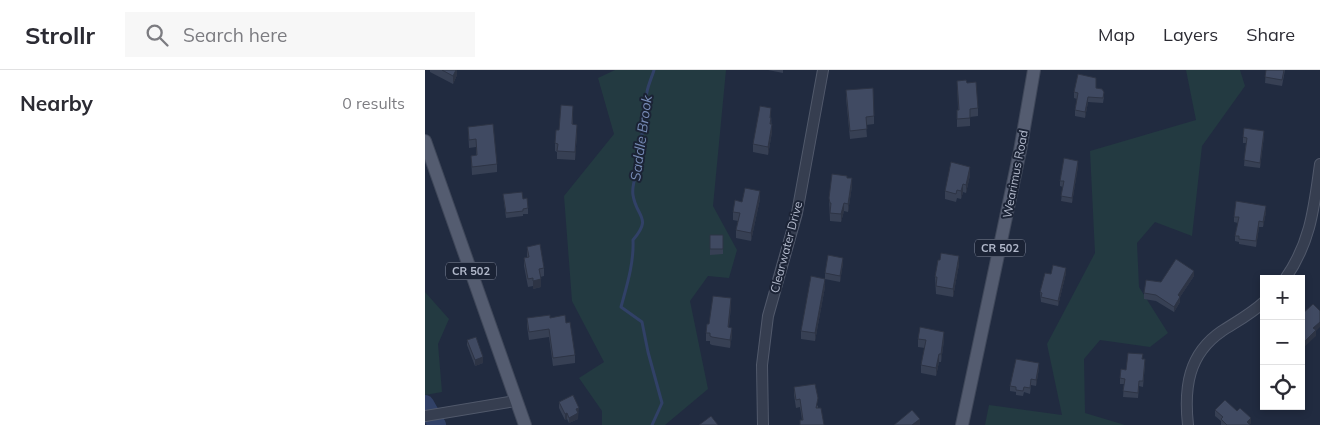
<!DOCTYPE html>
<html lang="en">
<head>
<meta charset="utf-8">
<style>
	:root { --surface:#fff; --page:#f7f7f7; --text:#2b2b33; --muted:#7c7c81; --line:#e1e1e2 }
	body { margin:0; font-family:Mulish,sans-serif; background:var(--page); color:var(--text) }
	.controls { position:absolute; right:15px; bottom:15px; display:grid; overflow:hidden; border-radius:0px; box-shadow:0 2px 8px #0003 }
	.controls button { width:45px; height:45px; display:grid; place-items:center; padding:0; border:0; border-bottom:1px solid var(--line); background:var(--surface); color:var(--text); font:25px sans-serif }
	.list { margin:0; padding:0; list-style:none }
	h2 { display:flex; justify-content:space-between; align-items:center; height:65px; margin:0; padding:0 20px; font-size:21px }
	h2 small { font-size:16px; font-weight:400; color:var(--muted) }
	.icon { flex:none; width:28px; height:28px; fill:none; stroke:currentColor; stroke-width:2; stroke-linecap:round; stroke-linejoin:round }
	.map { position:relative; flex:none; width:895px; height:355px; overflow:hidden }
	header { display:flex; align-items:center; gap:30px; box-sizing:border-box; height:70px; padding:0 25px; background:var(--surface); border-bottom:1px solid var(--line) }
	header strong { font-size:24px }
	nav { display:flex; gap:28px; margin-inline-start:auto; font-size:18px }
	.search { width:350px; height:45px; background:var(--page); display:flex; align-items:center; gap:12px; box-sizing:border-box; padding:0 18px; border-radius:0px; color:var(--muted); font-size:19px }
	main { display:flex }
	aside { flex:1; background:var(--surface) }
	.map>svg:first-child { display:block }
	.green { fill:#233a41 }
	.lines { fill:none; stroke-linecap:round; stroke-linejoin:round }
	.stream { stroke:#314167; stroke-width:3 }
	.river { stroke:#314167; stroke-width:18 }
	.minor-casing { stroke:#51596b; stroke-width:12 }
	.major-casing { stroke:#3f4759; stroke-width:14 }
	.minor { stroke:#363e50; stroke-width:10 }
	.major { stroke:#545c70; stroke-width:12 }
	.wall { fill:#374054 }
	.shaded-wall { fill:#2d3445 }
	.building { fill:#404a62; stroke:#2d3445 }
	.labels { text-anchor:middle; dominant-baseline:central; stroke-width:4; stroke-linejoin:round; paint-order:stroke }
	.shield { fill:#1b2335; stroke:#858c9e; stroke-width:1 }
	.shield-label { font-size:11px; font-weight:bold; fill:#b2b9cb }
	.street-label { font-size:12px; fill:#b2b9cb; stroke:#1b2335 }
	.water-label { font-size:14px; font-style:italic; fill:#768ab5; stroke:#1b2335 }
</style>
</head>
<body>
<header>
<strong>Strollr</strong>
<div class="search"><svg class="icon" aria-label="search" viewBox="0 0 24 24"><circle cx="10" cy="10" r="6"/><path d="M15 15l6 6"/></svg>Search here</div>
<nav><a>Map</a><a>Layers</a><a>Share</a></nav>
</header>
<main>
<aside>
<h2>Nearby<small>0 results</small></h2>
<ul class="list">
</ul>
</aside>
<div class="map">
<svg width="895" height="355" viewBox="0 0 895 355">
	<rect width="100%" height="100%" fill="#212b40"/>
	<path class="green" d="M190,0h111l-13,136 24,44 -8,28 -21,-2 -18,25 18,88 -43,36h-63v-14l-23,-33 25,-16 -32,-61 -8,-105 50,-62 -16,-56z
		M761,0h54l5,16 -43,60 -10,90 -37,-14 -18,21 2,44 29,46 -18,14 -50,-7 -16,19 1,54 40,12h-140l4,-20 73,10 -15,-71 48,-91 -5,-102 106,-31z
		M0,222l24,27 -11,25 4,48 -17,3z"/>
	<g class="lines">
		<path class="stream" d="M227,355l10,-22 -14,-51 -6,-30 -21,-15c6,-22 13,-44 12,-67 20,-23 3,-23 0,-45 -2,-11 5,-23 6,-34 4,-22 3,-47 8,-69 1,-7 5,-15 7,-22"/>
		<path class="river" d="M0,334l12,21"/>
		<defs>
			<path id="minor" d="M860,209c26,-37 29,-72 35,-115
				M0,346l90,-15
				M338,355l-1,-60 6,-49 29,-103 26,-143
				M763,355c-4,-37 0,-71 34,-94 14,-9 29,-17 42,-29"/>
			<path id="major" d="M0,71l100,284
				M537,355l58,-274 14,-81"/>
		</defs>
		<use href="#minor" class="minor-casing"/>
		<use href="#major" class="major-casing"/>
		<use href="#minor" class="minor"/>
		<use href="#major" class="major"/>
	</g>
	<path class="wall" d="M5,0h27v5l-4,9 -23,-12z
		M343,0h15v3z
		M841,0h19l-3,16 -17,-3z
		M532,11l10,2 11,25v8l-8,1v9l-13,1v-17h1z
		M671,18l8,9 -1,6 -15,-1 -3,16 -10,-2v-6l2,-11 -3,-1v-6z
		M421,20l28,26v8l-8,1 1,12 -17,2 -4,-41z
		M148,44v10l4,9 -2,27 -18,-1v-7l-2,-1v-8l4,-13z
		M346,46l1,16 -4,23 -15,-3v-8z
		M43,57l29,37v8l-25,3 -1,-19 5,-1v-8l-7,1z
		M839,66l-4,32 -16,-2 2,-23h-3v-6z
		M653,96l-6,37 -11,-2 2,-14 -3,-1v-5z
		M545,105l-4,18 -3,-1 -2,7 -4,-1 -1,4 -11,-3v-8z
		M422,108l5,8 -4,26 -4,-1 -3,11 -11,-1 -1,-23z
		M78,124l20,5 5,9v6h-5v2l-17,2z
		M335,129l-9,42 -15,-3v-8l2,-9 -5,-1v-8l9,-10z
		M841,142l-3,15h-4l-3,20 -17,-3v-2l-4,-1v-5l3,-13 -4,-1v-5z
		M285,165l13,14v5l-13,1z
		M102,177l17,21v8l-4,1 1,10 -8,2v-3l-5,1 -4,-21v-8l3,-1z
		M418,193l-3,19 -15,-3v8l-10,54 -14,-2v-8l24,-52v-6z
		M534,194l-6,33 -17,-3 -1,-17z
		M641,203l-8,33 -17,-4 -1,-10 11,-18z
		M769,206l-14,21v5l-6,10 -18,-11 -12,-2v-6l17,-11z
		M306,236l-2,21 3,8 -2,13 -18,-3 -2,-1v-3h-4v-8l3,-9z
		M102,248h23l16,5 9,32v8l-22,3 -4,-29 -20,3 -2,-14z
		M493,269l26,1 -3,22h-2l-3,14 -15,-3v-8l4,-17 -7,-1z
		M42,270l16,23 -8,3 -8,-21z
		M718,289l2,5 -2,23 -4,-1 -1,12 -15,-1 1,-13h-4v-6l6,-8z
		M614,298l-3,18 -5,-1 -1,9 -6,-2 -1,4 -7,-1v-3l-6,-1v-5z
		M369,317l24,19v2l6,17h-24v-5h2l-2,-13 -4,1 -2,-13z
		M134,332l20,11h-1v6l-9,4 -2,-4 -2,1 -6,-12z
		M790,340l22,1 14,12 -1,1v1h-29v-4l-6,-5z"/>
	<path class="shaded-wall" d="M29,0h3v5l-4,9v-8z
		M663,27v5l-3,16v-6z
		M347,54v8l-4,23v-8z
		M152,55v8l-2,27v-8z
		M839,61v5l-4,32v-5z
		M653,91v5l-6,37v-5z
		M545,97v8l-4,18v-8z
		M427,108v8l-4,26v-8z
		M538,114v8l-2,7v-8z
		M335,121v8l-9,42v-8z
		M419,133v8l-3,11v-8z
		M841,136v6l-3,15v-5z
		M834,151v6l-3,20v-6z
		M534,186v8l-6,33v-8z
		M418,188v5l-3,19v-6z
		M641,198v5l-8,33v-5z
		M769,201v5l-14,21v5l-6,10v-5l4,-12z
		M116,209v8l-8,2v-8z
		M400,209v8l-10,54v-8z
		M306,228v8l-3,29v-8z
		M895,252v5l-4,4v5l-15,14v-5l12,-17z
		M307,258v7l-2,13v-8z
		M519,262v8l-3,22v-8z
		M514,284v8l-3,14v-8z
		M58,287v6l-8,3v-6z
		M614,293v5l-3,18v-6z
		M154,338l-1,11 -9,4v-5l7,-9z
		M142,343v6l-2,1v-6z
		M826,348v5l-2,2 -2,-3z
		M495,349v6h-8z"/>
	<path class="building" d="M17,0h14l-3,6z
		M841,0h18l-2,10 -17,-3z
		M653,4l18,4v10l6,1 2,3 -1,6 -15,-1 -3,15 -10,-2 3,-17 -4,-1z
		M541,10l1,3 9,-1 2,26 -8,1v9l-13,1v-9h2l-2,-29z
		M448,18l1,28 -8,1 1,12 -17,2 -4,-41z
		M136,35l12,1 -1,18 5,1 -2,27 -18,-1 1,-7 -3,-1 1,-13h3z
		M335,36l11,2 -1,10h1l-1,6h2l-4,23 -15,-3z
		M68,54l4,40 -25,3 -1,-11 6,-1 -1,-16 -7,1 -1,-13z
		M819,58l20,3 -4,32 -16,-3 3,-22 -4,-1z
		M639,88l14,3 -6,37 -11,-2 3,-15h-4z
		M526,92l19,5 -4,18 -3,-1 -2,7 -4,-1 -1,4 -11,-3z
		M407,104l15,2v2h5l-4,26 -4,-1 -3,11 -11,-1 1,-10h-1l-1,-5z
		M320,118l15,3 -9,42 -15,-3 4,-17 -7,-1 2,-12 7,2z
		M97,122l1,7 4,-1 1,10 -5,1v2l-17,2 -3,-19z
		M811,131l30,5 -3,16 -4,-1 -3,20 -17,-2v-3h-4l4,-19h-5z
		M285,165h13v14h-13z
		M115,174l4,24 -5,1 2,10 -8,2v-3l-5,1 -4,-21 5,-1 -2,-10z
		M516,183l18,3 -6,33 -17,-3 1,-9h-2l3,-17h2z
		M403,185l15,3 -3,18 -15,-3z
		M751,189l18,12 -16,24 2,2 -6,10 -18,-12 -12,-2 2,-13 15,2z
		M628,195l13,3 -8,33 -17,-4 1,-4 -2,-1 5,-19 6,1z
		M386,206l14,3 -10,54 -14,-2z
		M288,226l18,2 -3,29 4,1 -2,12 -18,-3 -2,-1v-3h-4l1,-9h2z
		M888,234l7,7v11l-7,6 3,2 -15,15v-30z
		M125,245v3l15,-3 1,8 4,-1 5,33 -22,3 -4,-29 -20,3 -2,-14z
		M495,257l24,5 -3,22h-2l-3,14 -15,-3 5,-25 -8,-1z
		M51,267l7,20 -8,3 -8,-20z
		M703,283l15,1 -1,5h3l-2,22h-4l-1,12 -15,-2 2,-12 -5,-1 1,-9 5,1z
		M591,289l23,4 -3,17 -5,-1 -1,9 -6,-1 -1,4 -7,-1v-3l-6,-1z
		M390,314l3,14 -2,10h5l3,17h-24v-5h3l-3,-21 -4,1 -2,-13z
		M148,325l6,13 -3,1 2,4 -9,5 -2,-5 -2,1 -6,-12z
		M800,330l12,11 3,-3 11,10 -4,4 3,3h-23l-6,-6 2,-2 -8,-7z
		M487,340l8,9 -8,6h-18z
		M286,346l7,9h-19z"/>
	<g class="labels">
		<g class="shield">
			<rect x="550" y="169.5" width="50" height="17" rx="4"/>
			<rect x="21" y="192.5" width="50" height="17" rx="4"/>
		</g>
		<g class="shield-label">
			<text x="575" y="178">CR 502</text>
			<text x="46" y="201">CR 502</text>
		</g>
		<g class="street-label">
			<text transform="translate(590 104) rotate(-79)">Wearimus Road</text>
			<text transform="translate(361 177) rotate(-75)">Clearwater Drive</text>
		</g>
		<g class="water-label">
			<text transform="translate(216 68) rotate(-82)">Saddle Brook</text>
		</g>
	</g>
</svg>
<div class="controls">
<button>+</button>
<button>−</button>
<button><svg class="icon" aria-label="locate" viewBox="0 0 24 24"><circle cx="12" cy="12" r="6"/><path d="M12 2v4M12 18v4M2 12h4M18 12h4"/></svg></button>
</div>
</div>
</main>
</body>
</html>
